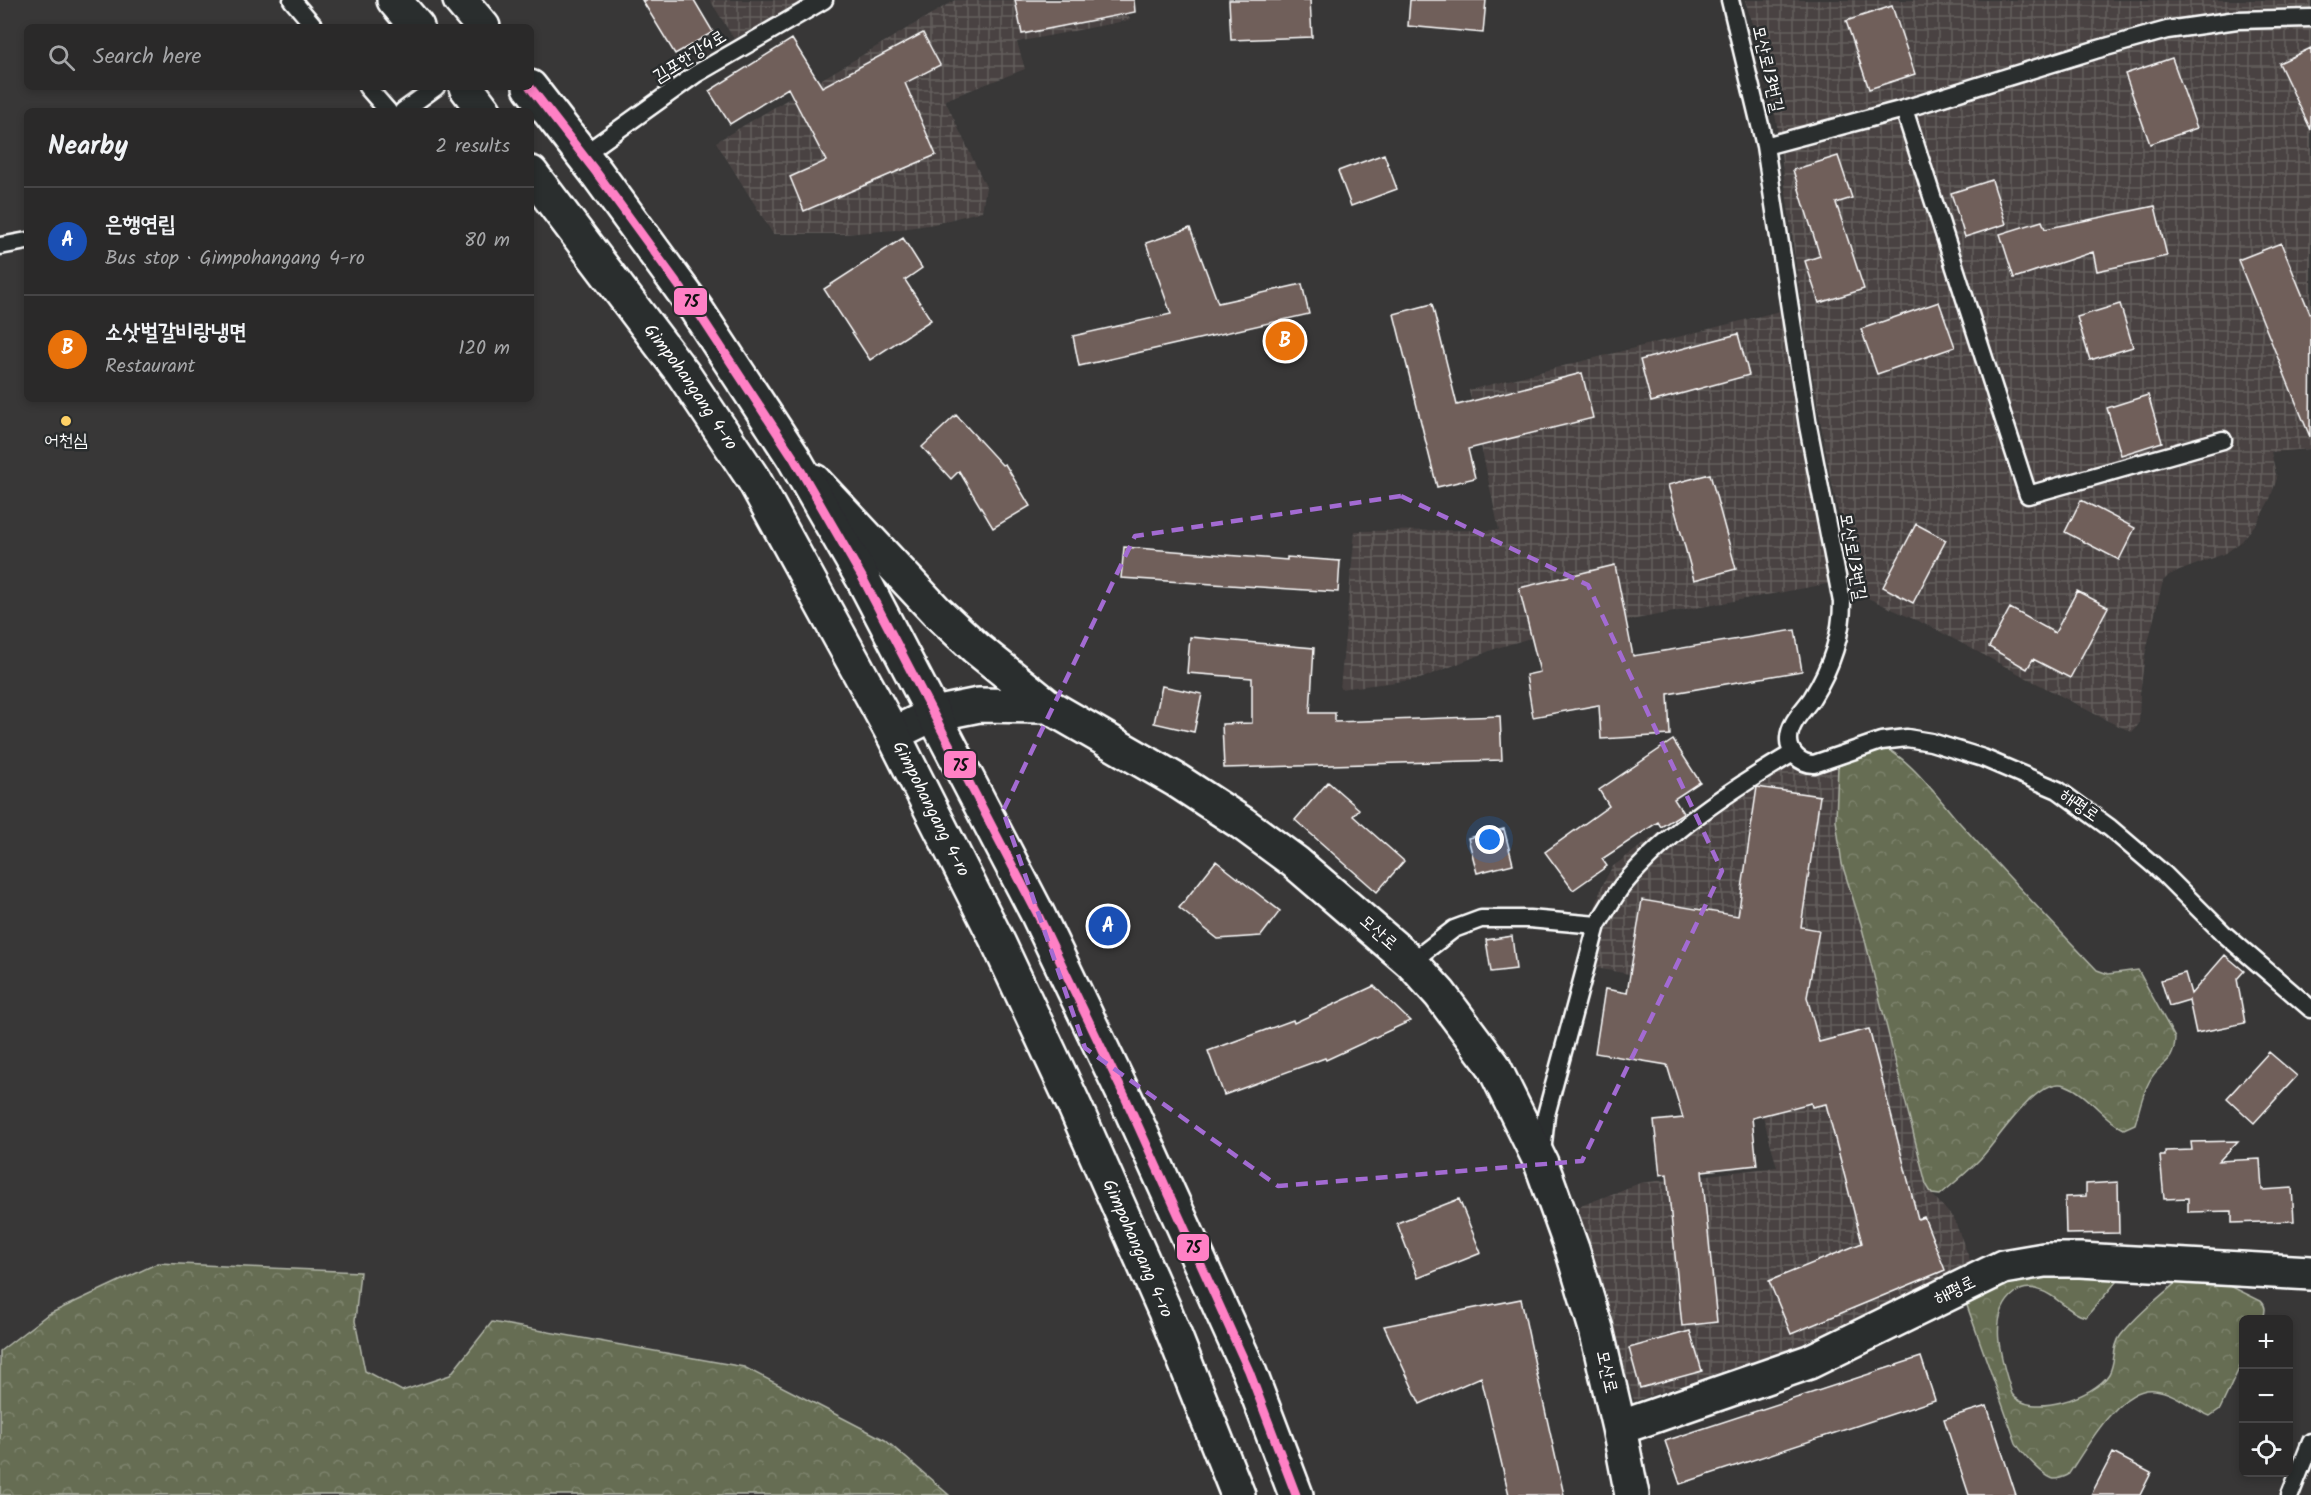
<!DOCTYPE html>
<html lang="en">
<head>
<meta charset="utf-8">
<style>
	:root { --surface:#2a2929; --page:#323131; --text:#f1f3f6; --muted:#a5a6a8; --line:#464546; --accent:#bca0f2 }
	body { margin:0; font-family:Kalam,"Poor Story",sans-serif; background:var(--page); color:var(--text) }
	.controls { position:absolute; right:18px; bottom:18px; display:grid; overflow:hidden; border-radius:9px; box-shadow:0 3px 9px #0003 }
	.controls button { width:54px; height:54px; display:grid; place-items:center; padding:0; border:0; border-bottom:2px solid var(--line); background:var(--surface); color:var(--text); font:30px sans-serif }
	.you { position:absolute; left:1490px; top:840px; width:21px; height:21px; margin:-15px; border:4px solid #fff; border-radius:50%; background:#1a73e8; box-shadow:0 0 0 9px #1a73e833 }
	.badge { display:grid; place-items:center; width:39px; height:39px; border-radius:50%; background:var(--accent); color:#fff; font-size:20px; font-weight:700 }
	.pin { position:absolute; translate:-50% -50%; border:3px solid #fff; box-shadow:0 2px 6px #0006 }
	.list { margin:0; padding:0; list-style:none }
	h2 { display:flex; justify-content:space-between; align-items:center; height:78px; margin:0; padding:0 24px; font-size:26px }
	h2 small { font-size:20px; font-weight:400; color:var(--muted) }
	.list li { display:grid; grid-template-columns:39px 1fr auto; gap:18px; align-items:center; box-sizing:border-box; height:108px; padding:0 24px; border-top:2px solid var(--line) }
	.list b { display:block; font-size:22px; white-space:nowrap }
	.list p { margin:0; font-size:20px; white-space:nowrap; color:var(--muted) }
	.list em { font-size:20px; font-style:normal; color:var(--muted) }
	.icon { flex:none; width:33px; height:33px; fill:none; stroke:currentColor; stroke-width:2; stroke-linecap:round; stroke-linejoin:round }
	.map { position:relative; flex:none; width:2311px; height:1495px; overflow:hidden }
	.search { position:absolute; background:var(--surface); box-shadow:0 3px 9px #0003; left:24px; top:24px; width:510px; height:66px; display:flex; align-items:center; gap:15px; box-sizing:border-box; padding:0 21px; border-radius:9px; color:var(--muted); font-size:22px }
	.panel { position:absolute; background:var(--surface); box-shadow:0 3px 9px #0003; left:24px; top:108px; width:510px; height:294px; border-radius:9px }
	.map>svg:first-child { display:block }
	.industrial { fill:url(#industrial-grid) }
	.forest { fill:url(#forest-crowns); stroke:#b2b6a9; stroke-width:1.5 }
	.building { fill:#705e5a; stroke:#fff; stroke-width:1.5 }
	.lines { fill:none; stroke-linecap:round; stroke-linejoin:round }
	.service-casing { stroke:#fff; stroke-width:21 }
	.minor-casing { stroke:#fff; stroke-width:38 }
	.tertiary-casing { stroke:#fff; stroke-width:38 }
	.service { stroke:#2a2d2e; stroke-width:16 }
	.minor { stroke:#2a2d2e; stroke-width:33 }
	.tertiary { stroke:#2a2d2e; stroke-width:33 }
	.bus-1-casing { stroke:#2a2d2e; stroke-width:14 }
	.bus-1 { stroke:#ff80c5; stroke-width:9 }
	.marked { fill:none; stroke:#a36bd2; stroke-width:4.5; stroke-dasharray:12 8; stroke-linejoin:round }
	.poi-dot { fill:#ffd166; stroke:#2a2d2e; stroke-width:2 }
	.labels { text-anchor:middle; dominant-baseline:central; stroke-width:5; stroke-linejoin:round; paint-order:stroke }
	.street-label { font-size:18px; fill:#fff; stroke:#2a2d2e }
	.poi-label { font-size:18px; fill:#fff; stroke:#2a2d2e }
	.line-badge { stroke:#2a2d2e; stroke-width:2 }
	.pale-badge-label { font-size:16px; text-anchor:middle; font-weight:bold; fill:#111 }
</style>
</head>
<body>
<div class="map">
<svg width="2311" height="1495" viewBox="0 0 2311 1495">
	<defs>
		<pattern id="industrial-grid" width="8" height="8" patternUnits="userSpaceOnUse" patternTransform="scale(1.5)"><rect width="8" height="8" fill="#494342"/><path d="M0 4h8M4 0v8" fill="none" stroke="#645f5e"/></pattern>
		<pattern id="forest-crowns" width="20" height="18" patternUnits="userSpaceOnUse" patternTransform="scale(1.5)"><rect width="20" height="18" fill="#666d53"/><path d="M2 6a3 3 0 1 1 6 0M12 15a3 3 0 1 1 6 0" fill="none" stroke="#7d836d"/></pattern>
	</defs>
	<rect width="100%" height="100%" fill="#383737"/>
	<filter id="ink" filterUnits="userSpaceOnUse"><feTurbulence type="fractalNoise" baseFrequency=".0167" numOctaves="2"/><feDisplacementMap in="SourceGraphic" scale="12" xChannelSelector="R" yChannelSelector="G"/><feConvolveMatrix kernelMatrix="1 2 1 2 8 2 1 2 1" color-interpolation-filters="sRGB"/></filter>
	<g filter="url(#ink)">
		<path class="industrial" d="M710,0h94l-70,39z
			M955,0h169l6,20 -113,22 8,27 -80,31 41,87 -4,24 -48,13 -39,6 -51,4h-71l-57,-92z
			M1745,0h566v449l-40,3 6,26 -7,21 -12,22 -16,20 -16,12 -57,22 -6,6 -18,74 -5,39 -1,30 -7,8 -24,-11 -175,-93 -76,-35 -28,-122 -24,-138 -28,-208 -11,-56z
			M1780,311l20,132 32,140 -305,56 -30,9 -77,31 -80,10 15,-158 144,-1 -30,-140z
			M1784,750l9,14 10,6 10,2 25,-6 -2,54 6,44 19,60 50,203 21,67 22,25 17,44 -178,85 -159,53 -56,-194 62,-24 137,-16 -48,-175 -150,-27 22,-77 11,-21 95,-69z"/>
		<path class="forest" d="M1889,750c25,14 50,49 70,72 45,50 91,99 138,148l11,4 30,-4 37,68c-1,29 -16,23 -26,44 -7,13 -10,29 -14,42l-11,5c-22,-10 -34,-35 -59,-44 -27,-10 -67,55 -84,73 -12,13 -27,25 -41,37l-8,-1 -6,-10 -65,-260 -19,-60 -6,-44 2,-54 37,-15z
			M158,1263l202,9 -5,49 10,50 37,20 48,-16 42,-53 252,45 141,73 64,55h-949v-144l47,-36z
			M2011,1273h113l-38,44c-16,-3 -29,-21 -44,-26 -10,-4 -19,-4 -27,2 -30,23 -12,71 -3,101 17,25 83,3 97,-20 7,-12 3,-28 12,-39 16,-20 37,-37 57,-54l40,-1 43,21c6,6 4,11 2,18l-19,1 -1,40 -23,49 -10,7c-18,-7 -35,-24 -55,-26 -35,-5 -70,60 -87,85 -4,2 -9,4 -14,4 -10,-2 -33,-27 -38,-36l-51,-143z"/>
		<path class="building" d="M642,0h52l19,32 -38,22z
			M1015,0h119l1,12 -113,22z
			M1229,0h81l2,37 -81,3z
			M1410,0h76l-3,33 -75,-7z
			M1892,6l23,68 -46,15 -23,-68z
			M923,33l17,32 -35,18 31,72 -132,56 -14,-34 36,-16 -38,-73 -58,36 -21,-33 83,-52 30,48z
			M2311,48v82l-32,-67z
			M2172,58l25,70 -47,16 -25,-70z
			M1384,154l13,35 -46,17 -13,-35z
			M1838,156l14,42 -16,5 28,86 -45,14 -14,-42 15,-5 -27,-86z
			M1992,180l14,44 -41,13 -14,-44z
			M2155,206l12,50 -70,15 -4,-19 -79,26 -14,-44 42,-13 3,8z
			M1190,228l28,75 84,-19 7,30 -230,52 -6,-30 98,-22 -25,-71z
			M903,238l19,30 -17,12 26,40 -61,40 -46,-71z
			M2281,243l30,73 -1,121 -72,-177z
			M1939,302l16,45 -78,27 -16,-45z
			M1432,304l25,101 125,-32 11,45 -125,31 7,29 -38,9 -43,-173z
			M2120,304l13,43 -43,13 -13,-43z
			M1738,334l11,41 -98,27 -11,-42z
			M2148,395l14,47 -41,13 -14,-47z
			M956,415l46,50 3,-1 25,42 -37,22 -34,-57 -8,8 -29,-32z
			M1710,474l26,95 -42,11 -26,-95z
			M2081,500l54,28 -16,32 -54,-28z
			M1916,524l30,16 -33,63 -30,-16z
			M1124,547l163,13v-3l53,4 -2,31 -217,-14z
			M1615,565l18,91 162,-26 7,41 -134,23 2,41 -69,4 -2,-34 -66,12 -7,-42 14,-3 -21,-84z
			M2077,591l31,16 -38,71 -37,-19 -6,10 -38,-22 21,-39 45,25z
			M1190,637l124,11 -4,65h25v9l165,-6 2,44 -278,8 -2,-44 30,-1v-45l-65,-5z
			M1162,686l40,8 -8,38 -40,-9z
			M1673,740l27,42 -26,17 9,14 -22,14 -3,-5 -56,37 5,7 -34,24 -28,-38 64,-46 -10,-16z
			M1328,782l31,27 -6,7 51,45 -27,31 -82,-72z
			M1757,787l63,9 -19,131 18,3 -12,67 12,45 50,-13 49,190 6,-2 21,53 -154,64 -22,-53 93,-38 -36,-139 -14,3 -1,-4 -59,15 5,47 -55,6 15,151 -35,4 -15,-152 -7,1 -6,-54 29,-3 -16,-53 -72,-12 10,-64 22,4 15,-93 96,16z
			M1504,829l9,35 -36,9 -9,-35z
			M1216,861l64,50 -19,25 -43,3 -39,-31z
			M1512,936l4,33 -25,3 -5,-32z
			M2225,955l19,16 -7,8 8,44 -49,10 -7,-33 -20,6 -8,-26 24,-7 6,21z
			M1374,986l36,35 -84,39 -1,-2 -101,37 -16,-44 85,-31 1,3z
			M2269,1052l28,24 -43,47 -27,-25z
			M2238,1141l-19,20 41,-2 2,31 30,-2 2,33 -62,2v-12l-44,1v-14l-24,1 -4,-43h5v-5l27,-1 -1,-8z
			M2118,1182l1,51 -53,1 -1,-37 21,-1v-12z
			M1459,1199l22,54 -63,25 -21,-55z
			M1521,1299l16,75 27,121h-55l-28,-118 -61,27 -36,-78z
			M1690,1331l12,40 -62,17 -11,-40z
			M1921,1357l14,43 -255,84 -15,-43z
			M1987,1406l29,89h-47l-25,-76z
			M2113,1453l38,20 -11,22h-49z"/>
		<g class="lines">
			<defs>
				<path id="service" d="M292,0l23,27
					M1730,0l35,146 43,280 34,176c0,35 -12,67 -30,96 -8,12 -22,24 -23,40 -1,15 12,26 25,26l67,-23 26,-3 24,4 52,16 75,32 52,38 54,46 59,59 88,76
					M367,87l21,24
					M1904,109l191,-59 72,-20 70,-10 74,-2
					M403,111l33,-24
					M1765,146l139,-37 124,386 195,-55
					M583,155l113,-81 128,-74
					M0,246l27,-5
					M1411,962l43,-33 27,-10h48l68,6c8,-12 16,-27 25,-39 47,-56 109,-96 171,-133
					M1542,1154l4,-39 51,-190
					M2290,1495l21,-53"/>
				<path id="minor" d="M814,481l122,130 40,37 72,58
					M893,734l41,-20 45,-9 69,1 128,74 66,43 53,39 116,100 29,32 53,71 48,98 31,86 24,80 23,99 13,67
					M1619,1428l190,-66 194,-95 41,-7h36l231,13"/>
				<g id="tertiary">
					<path d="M394,0l23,27"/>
					<path d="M460,0l23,27"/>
					<path d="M466,87l18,24"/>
					<path d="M530,87l66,85 100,137 97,148 69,120 175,336 89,186 123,272 47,124"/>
					<path id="s1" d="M531,173l153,202 70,105 139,254 106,210 76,163 89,202 74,186"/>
				</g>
			</defs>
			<use href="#service" class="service-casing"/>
			<use href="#minor" class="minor-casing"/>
			<use href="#tertiary" class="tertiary-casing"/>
			<use href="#service" class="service"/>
			<use href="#minor" class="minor"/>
			<use href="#tertiary" class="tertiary"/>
			<defs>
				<path id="bus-1" d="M530,87l66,85 100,137 97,148 69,120 175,336 89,186 123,272 47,124"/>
			</defs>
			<use href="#bus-1" class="bus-1-casing"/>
			<use href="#bus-1" class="bus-1"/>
		</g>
	</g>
	<path class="marked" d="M1401,496l187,89 134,286 -140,290 -304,25 -193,-138 -82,-237 132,-275z"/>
	<circle class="poi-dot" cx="66" cy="421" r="6"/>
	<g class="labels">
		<g class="street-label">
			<text transform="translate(690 57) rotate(-32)">김포한강4로</text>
			<text transform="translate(1767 69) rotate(77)">모산로13번길</text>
			<text stroke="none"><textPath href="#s1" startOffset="267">Gimpohangang 4-ro</textPath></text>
			<text transform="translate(1852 557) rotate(80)">모산로13번길</text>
			<text transform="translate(2079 806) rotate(35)">해평로</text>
			<text stroke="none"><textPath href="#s1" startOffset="753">Gimpohangang 4-ro</textPath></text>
			<text transform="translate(1378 933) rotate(41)">모산로</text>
			<text stroke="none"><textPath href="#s1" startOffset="1239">Gimpohangang 4-ro</textPath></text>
			<text transform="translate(1955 1291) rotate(-26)">해평로</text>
			<text transform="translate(1606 1372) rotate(77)">모산로</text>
		</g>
		<g class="poi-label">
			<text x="66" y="441">어천심</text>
		</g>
	</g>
	<g class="line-badge">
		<rect x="673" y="287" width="35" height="29" rx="6" fill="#ff80c5"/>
		<rect x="943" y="750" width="34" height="29" rx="6" fill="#ff80c5"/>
		<rect x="1176" y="1233" width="34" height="29" rx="6" fill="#ff80c5"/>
	</g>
	<g class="pale-badge-label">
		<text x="691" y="307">75</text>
		<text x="960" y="771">75</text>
		<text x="1193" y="1253">75</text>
	</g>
</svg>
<div class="controls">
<button>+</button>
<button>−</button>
<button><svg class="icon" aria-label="locate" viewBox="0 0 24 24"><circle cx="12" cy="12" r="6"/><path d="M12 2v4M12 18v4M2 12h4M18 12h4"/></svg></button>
</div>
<div class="you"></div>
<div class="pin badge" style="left:1108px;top:926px;background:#1a4fb4">A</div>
<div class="pin badge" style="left:1285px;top:341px;background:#e8710a">B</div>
<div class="search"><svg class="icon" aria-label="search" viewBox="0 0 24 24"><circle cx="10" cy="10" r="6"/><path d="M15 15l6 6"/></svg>Search here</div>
<section class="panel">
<h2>Nearby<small>2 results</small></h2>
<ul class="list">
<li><span class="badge" style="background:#1a4fb4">A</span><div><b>은행연립</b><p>Bus stop · Gimpohangang 4-ro</p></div><em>80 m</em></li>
<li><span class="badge" style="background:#e8710a">B</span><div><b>소삿벌갈비랑냉면</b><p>Restaurant</p></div><em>120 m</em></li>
</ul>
</section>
</div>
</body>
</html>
